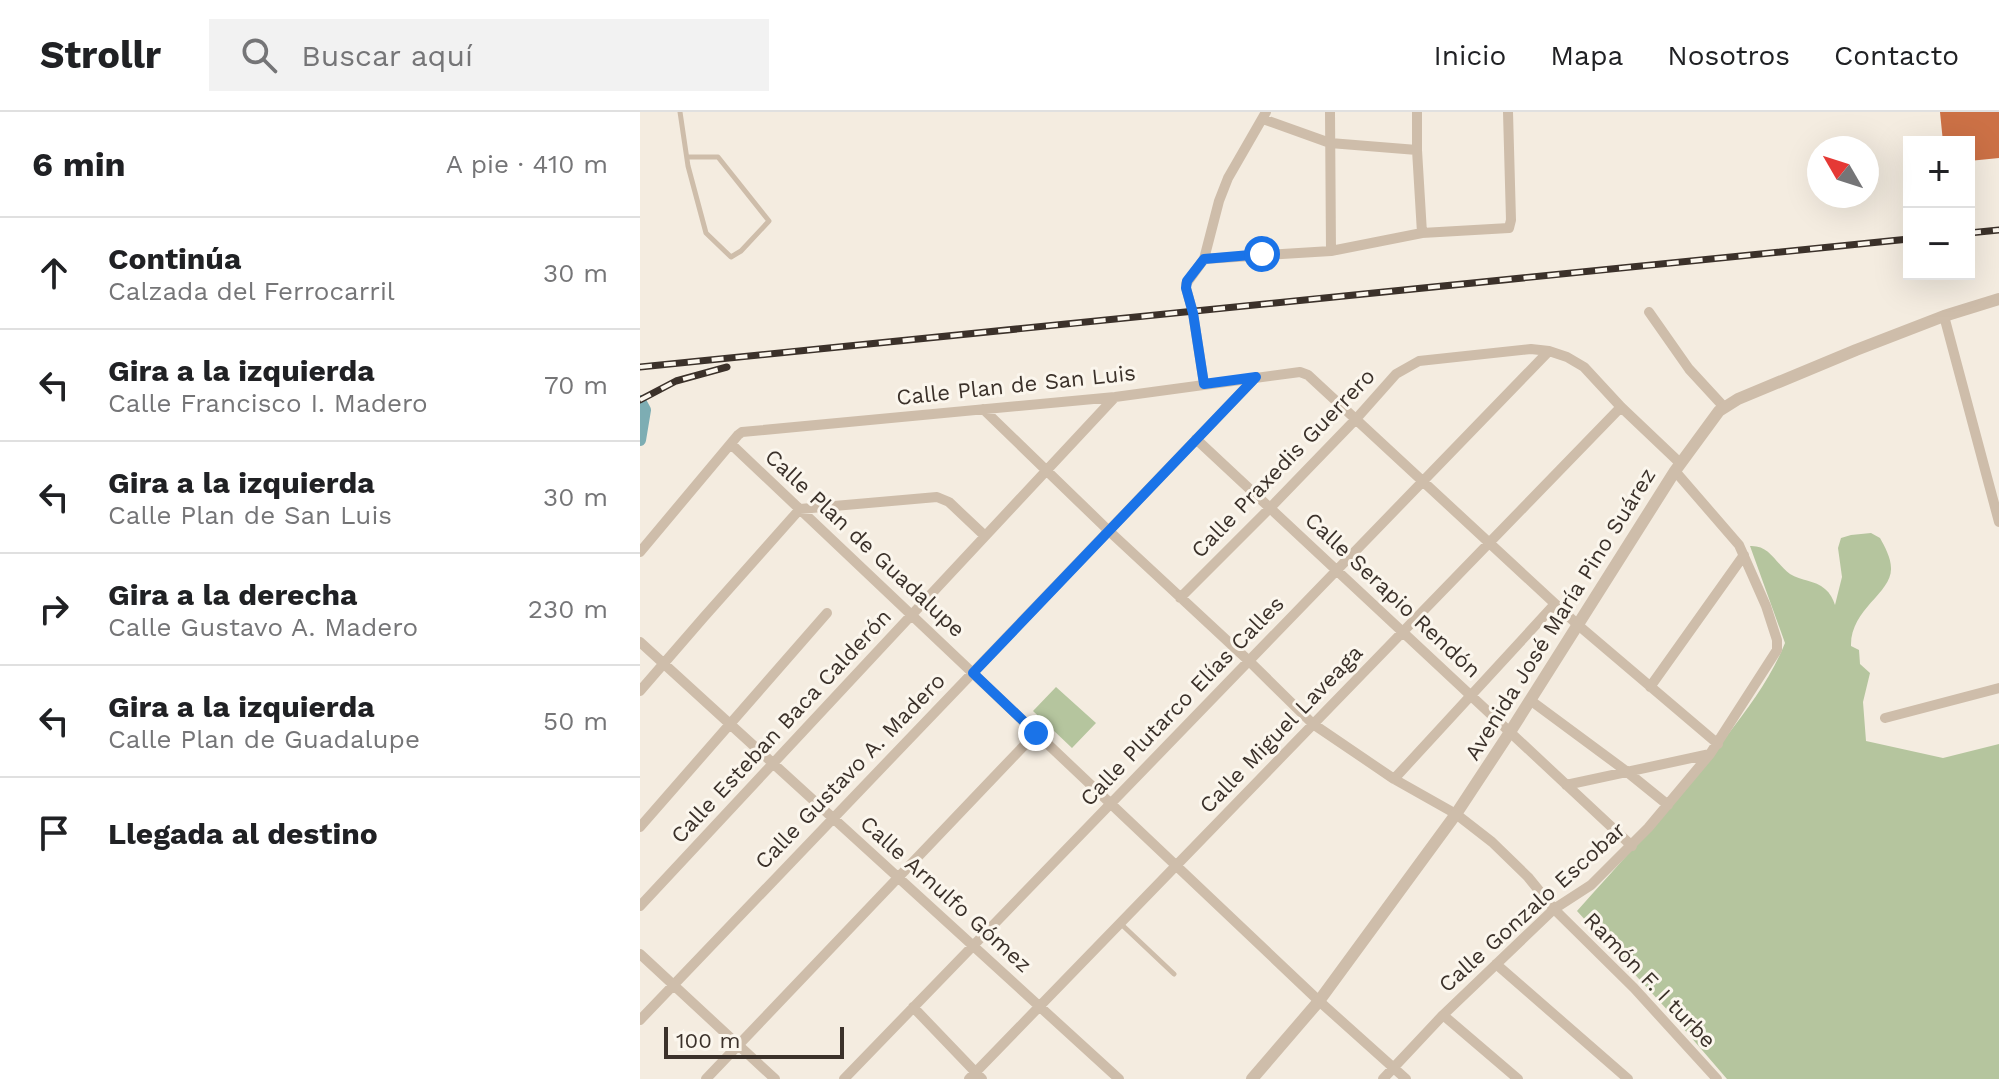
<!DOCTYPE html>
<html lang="es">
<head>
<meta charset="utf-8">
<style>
	:root { --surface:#fff; --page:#f2f2f2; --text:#202124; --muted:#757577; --line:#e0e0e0 }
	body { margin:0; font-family:"Work Sans",sans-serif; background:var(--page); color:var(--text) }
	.controls { position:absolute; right:24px; top:24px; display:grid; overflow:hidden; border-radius:0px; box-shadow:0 8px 32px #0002 }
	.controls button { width:72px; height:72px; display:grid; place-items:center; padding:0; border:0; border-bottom:2px solid var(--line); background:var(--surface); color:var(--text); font:40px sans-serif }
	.compass { position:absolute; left:1167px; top:24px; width:72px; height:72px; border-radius:50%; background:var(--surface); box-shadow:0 8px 32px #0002; rotate:309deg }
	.scale { position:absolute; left:24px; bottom:20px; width:180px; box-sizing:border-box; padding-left:8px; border:4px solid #3b312a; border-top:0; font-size:22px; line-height:28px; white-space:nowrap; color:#3b312a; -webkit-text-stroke:6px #fbf6ed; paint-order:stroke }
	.stop { position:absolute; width:24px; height:24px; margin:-18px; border:6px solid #1a73e8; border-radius:50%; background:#fff }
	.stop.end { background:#1a73e8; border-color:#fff; box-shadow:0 2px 8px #0008 }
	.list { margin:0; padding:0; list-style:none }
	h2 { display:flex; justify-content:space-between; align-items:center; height:104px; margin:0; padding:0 32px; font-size:34px }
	h2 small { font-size:26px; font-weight:400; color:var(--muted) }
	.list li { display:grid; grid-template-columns:52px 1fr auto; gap:24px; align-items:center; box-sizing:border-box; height:112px; padding:0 32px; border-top:2px solid var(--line) }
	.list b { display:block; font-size:30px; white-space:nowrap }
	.list p { margin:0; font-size:26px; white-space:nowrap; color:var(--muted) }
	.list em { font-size:26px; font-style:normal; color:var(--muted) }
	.icon { flex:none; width:44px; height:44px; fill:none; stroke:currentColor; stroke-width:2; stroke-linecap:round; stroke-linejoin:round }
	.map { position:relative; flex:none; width:1359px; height:967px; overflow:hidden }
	header { display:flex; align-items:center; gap:48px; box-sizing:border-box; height:112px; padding:0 40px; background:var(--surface); border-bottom:2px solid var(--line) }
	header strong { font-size:38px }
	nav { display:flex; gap:44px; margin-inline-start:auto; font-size:28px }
	.search { width:560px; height:72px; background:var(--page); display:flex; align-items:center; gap:20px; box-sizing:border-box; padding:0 28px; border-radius:0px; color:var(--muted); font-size:30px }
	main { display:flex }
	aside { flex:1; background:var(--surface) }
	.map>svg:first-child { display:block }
	.green { fill:#b5c59e }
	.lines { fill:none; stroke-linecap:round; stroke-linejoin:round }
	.canal { stroke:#7dadb3; stroke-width:12 }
	.building { fill:#cc7146 }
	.service { stroke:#cebdaa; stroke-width:5 }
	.minor { stroke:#cebdaa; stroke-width:10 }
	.tertiary { stroke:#cebdaa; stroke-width:12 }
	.rail-casing { stroke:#3b312a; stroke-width:7 }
	.rail { stroke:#fbf6ed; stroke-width:4; stroke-dasharray:12; stroke-linecap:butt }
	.route { stroke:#1a73e8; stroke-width:10 }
	.labels { text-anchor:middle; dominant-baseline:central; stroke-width:6; stroke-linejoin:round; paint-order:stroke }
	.street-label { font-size:22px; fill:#3b312a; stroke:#fbf6ed }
</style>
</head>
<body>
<header>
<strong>Strollr</strong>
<div class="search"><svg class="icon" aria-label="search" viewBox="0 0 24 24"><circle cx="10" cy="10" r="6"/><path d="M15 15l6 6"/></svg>Buscar aquí</div>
<nav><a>Inicio</a><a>Mapa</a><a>Nosotros</a><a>Contacto</a></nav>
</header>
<main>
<aside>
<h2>6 min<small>A pie · 410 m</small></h2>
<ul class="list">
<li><svg class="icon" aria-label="ahead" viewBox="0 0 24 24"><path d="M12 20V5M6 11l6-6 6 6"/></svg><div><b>Continúa</b><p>Calzada del Ferrocarril</p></div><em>30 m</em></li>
<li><svg class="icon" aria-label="left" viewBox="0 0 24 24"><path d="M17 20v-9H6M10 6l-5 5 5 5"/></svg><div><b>Gira a la izquierda</b><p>Calle Francisco I. Madero</p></div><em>70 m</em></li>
<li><svg class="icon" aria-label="left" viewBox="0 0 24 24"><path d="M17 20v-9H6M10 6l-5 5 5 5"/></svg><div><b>Gira a la izquierda</b><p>Calle Plan de San Luis</p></div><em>30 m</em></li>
<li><svg class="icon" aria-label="right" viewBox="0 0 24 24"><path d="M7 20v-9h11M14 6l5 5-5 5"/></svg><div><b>Gira a la derecha</b><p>Calle Gustavo A. Madero</p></div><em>230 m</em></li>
<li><svg class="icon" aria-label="left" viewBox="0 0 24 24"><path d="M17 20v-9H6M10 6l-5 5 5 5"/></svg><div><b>Gira a la izquierda</b><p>Calle Plan de Guadalupe</p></div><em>50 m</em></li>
<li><svg class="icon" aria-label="arrive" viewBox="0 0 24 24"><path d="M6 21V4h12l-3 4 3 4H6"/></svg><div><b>Llegada al destino</b></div></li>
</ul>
</aside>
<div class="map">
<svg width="1359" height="967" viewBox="0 0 1359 967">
	<rect width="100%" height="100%" fill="#f4ece0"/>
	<path class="green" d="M1231,421l9,5c5,9 11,20 11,30 1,25 -41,41 -40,78l8,4 1,14 10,9 -7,29 3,39 77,17 56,-14v335h-272l-56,-65 -94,-103c51,-57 103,-113 149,-174 23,-30 45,-59 59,-94l-35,-97c20,-1 25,17 40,28 11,7 25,6 35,15 5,4 8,10 10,16l7,-28 -4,-29 3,-10 10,-3z
		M416,575l40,36 -24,25 -39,-37z"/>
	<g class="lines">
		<path class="canal" d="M0,289l5,9 -5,30"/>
	</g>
	<path class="building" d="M1300,0h59v46l-30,3v-19h-26z"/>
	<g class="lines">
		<path class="service" d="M40,0l8,54 18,67 25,24 10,-6 28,-30 -51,-64h-31
			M480,811l54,51"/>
		<path class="minor" d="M690,0l1,139
			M777,0v38l5,83
			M623,7l67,24 87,7
			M564,147l127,-8 91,-18 87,-5 2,-8 -3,-108
			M1009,200l40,57 35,38
			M1304,204l55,206
			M564,272l-11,-71 -7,-25v-4l18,-25 15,-58 9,-23 38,-66
			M343,297l126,122 140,130 64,63 81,55 62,35 36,28 36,35 26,32 80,79 83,91
			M556,327l436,407
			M92,333l587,556 87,78
			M0,440l98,-117 4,-3 373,-35 185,-25 8,3 270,250 140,119
			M540,486l90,-90 86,-89 40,-45 23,-13 112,-12 18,2 18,6 17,10 37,40 59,56
			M0,530l479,437
			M1010,575l94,-132
			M0,579l64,-74 96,-108 137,-12 12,5 36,34
			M890,588l96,71 42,34
			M1245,606l114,-30
			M754,667l161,-175
			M926,673l144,-31
			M0,715l187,-214
			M0,794l475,-509
			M0,842l135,125
			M856,852l132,115
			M273,895l69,72
			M803,903l75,64
			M0,908l616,-643
			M66,967l330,-346
			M204,967l705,-728
			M329,967l652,-672
			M743,967l60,-64 111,-106 37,-24 57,-57 62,-74 67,-104v-10l-11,-34 -27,-61 -64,-74"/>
		<path class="tertiary" d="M612,967l67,-78 137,-187 54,-82 165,-261 44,-60 19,-12 118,-49 88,-34 55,-17"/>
		<defs>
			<path id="rail" d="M1329,121l30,-3
				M0,255l1269,-128
				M0,288l36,-19 51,-14"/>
		</defs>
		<use href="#rail" class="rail-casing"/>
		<use href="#rail" class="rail"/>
	</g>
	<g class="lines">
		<path class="route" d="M396,621l-63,-60 283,-296 -52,7 -11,-71 -7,-25 1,-7 17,-22 58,-5"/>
	</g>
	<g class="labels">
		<g class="street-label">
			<text transform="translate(376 273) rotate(-6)">Calle Plan de San Luis</text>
			<text transform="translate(643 351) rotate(-46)">Calle Praxedis Guerrero</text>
			<text transform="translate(225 431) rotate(43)">Calle Plan de Guadalupe</text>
			<text transform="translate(753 483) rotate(43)">Calle Serapio Rendón</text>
			<text transform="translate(920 502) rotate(-58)">Avenida José María Pino Suárez</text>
			<text transform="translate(542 589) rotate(-46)">Calle Plutarco Elías Calles</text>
			<text transform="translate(141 614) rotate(-47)">Calle Esteban Baca Calderón</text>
			<text transform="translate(641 617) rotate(-46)">Calle Miguel Laveaga</text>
			<text transform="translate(210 659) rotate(-46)">Calle Gustavo A. Madero</text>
			<text transform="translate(306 782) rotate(42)">Calle Arnulfo Gómez</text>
			<text transform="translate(892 795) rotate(-42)">Calle Gonzalo Escobar</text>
			<text transform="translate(1010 868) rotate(46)">Ramón F. I turbe</text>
		</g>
	</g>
</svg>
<div class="controls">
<button>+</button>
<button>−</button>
</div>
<svg class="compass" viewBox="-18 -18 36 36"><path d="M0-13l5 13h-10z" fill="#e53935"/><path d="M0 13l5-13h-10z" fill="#757577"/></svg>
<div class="scale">100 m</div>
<div class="stop" style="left:622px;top:142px"></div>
<div class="stop end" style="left:396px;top:621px"></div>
</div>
</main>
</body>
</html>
